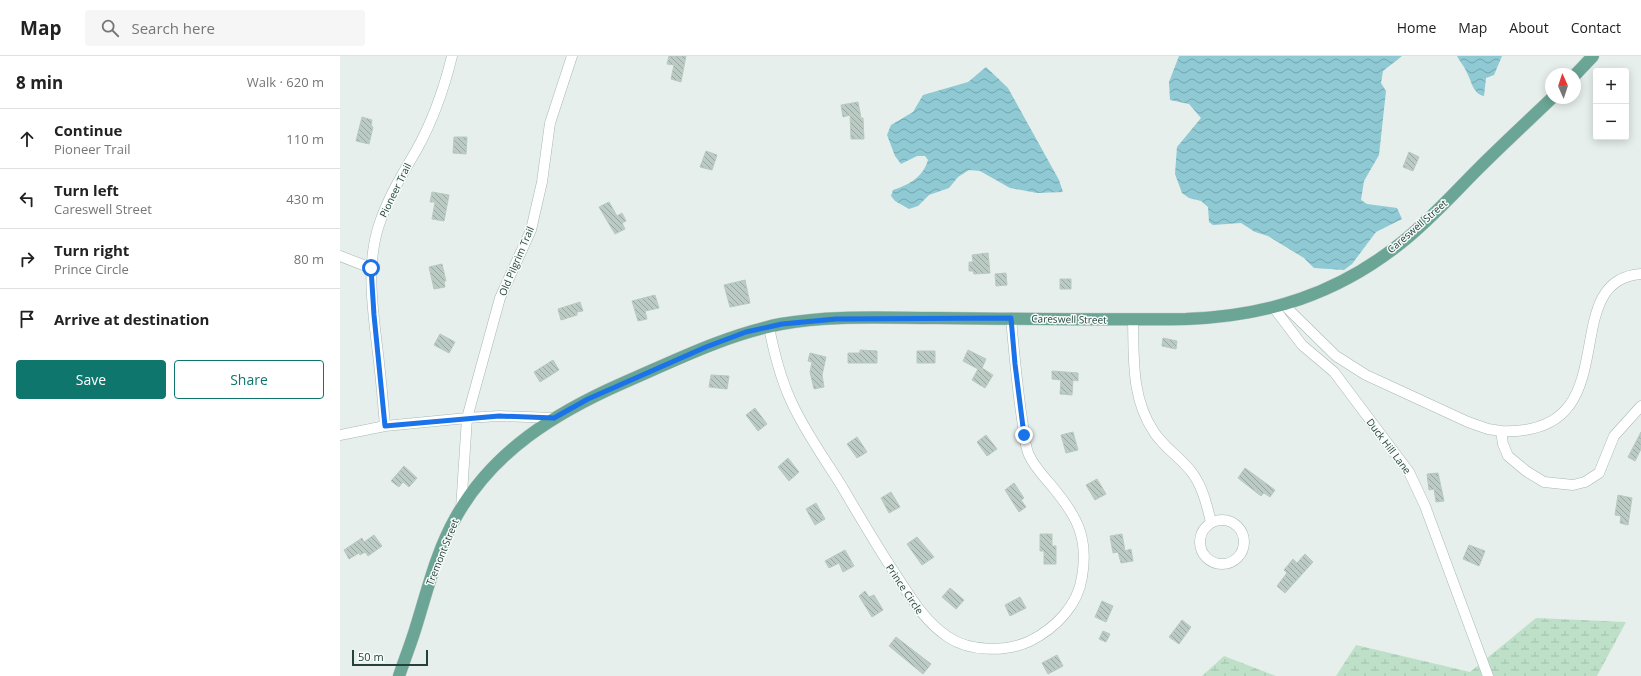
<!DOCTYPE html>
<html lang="en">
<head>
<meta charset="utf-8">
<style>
	:root { --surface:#fff; --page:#f6f6f6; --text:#222; --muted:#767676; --line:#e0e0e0; --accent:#0f766e }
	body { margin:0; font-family:"Open Sans",sans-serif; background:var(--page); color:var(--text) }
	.controls { position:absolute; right:12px; top:12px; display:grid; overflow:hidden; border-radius:4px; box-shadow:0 2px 10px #0003 }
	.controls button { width:36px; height:36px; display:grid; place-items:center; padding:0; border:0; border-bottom:1px solid var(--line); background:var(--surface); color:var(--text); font:20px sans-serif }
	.compass { position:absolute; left:1205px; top:12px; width:36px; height:36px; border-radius:50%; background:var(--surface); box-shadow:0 2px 10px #0003; rotate:357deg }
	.scale { position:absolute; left:12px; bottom:10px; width:76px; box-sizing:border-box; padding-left:4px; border:2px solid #24423a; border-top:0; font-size:11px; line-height:14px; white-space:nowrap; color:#24423a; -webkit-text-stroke:3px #f7fbf9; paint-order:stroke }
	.stop { position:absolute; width:12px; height:12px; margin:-9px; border:3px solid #1a73e8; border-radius:50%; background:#fff }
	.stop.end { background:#1a73e8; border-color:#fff; box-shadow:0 1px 4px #0008 }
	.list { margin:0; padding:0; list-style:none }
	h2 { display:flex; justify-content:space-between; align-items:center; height:52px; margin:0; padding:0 16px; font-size:17px }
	h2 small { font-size:13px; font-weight:400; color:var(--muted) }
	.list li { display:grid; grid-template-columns:26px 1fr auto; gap:12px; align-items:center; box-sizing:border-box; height:60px; padding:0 16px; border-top:1px solid var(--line) }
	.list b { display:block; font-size:15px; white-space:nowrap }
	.list p { margin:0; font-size:13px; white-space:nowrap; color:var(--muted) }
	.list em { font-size:13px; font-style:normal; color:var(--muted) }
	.actions { display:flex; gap:8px; padding:12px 16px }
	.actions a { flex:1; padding:9px 0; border:1px solid var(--accent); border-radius:4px; text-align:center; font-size:14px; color:var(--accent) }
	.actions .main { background:var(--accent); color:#fff }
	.icon { flex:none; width:22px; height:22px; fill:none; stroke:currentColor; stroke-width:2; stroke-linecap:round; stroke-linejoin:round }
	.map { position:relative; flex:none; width:1301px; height:620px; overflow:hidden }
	header { display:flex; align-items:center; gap:24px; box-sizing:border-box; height:56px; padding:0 20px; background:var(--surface); border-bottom:1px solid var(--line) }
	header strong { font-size:19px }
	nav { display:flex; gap:22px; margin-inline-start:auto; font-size:14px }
	.search { width:280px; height:36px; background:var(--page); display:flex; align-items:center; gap:10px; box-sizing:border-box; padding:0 14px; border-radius:4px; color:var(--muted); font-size:15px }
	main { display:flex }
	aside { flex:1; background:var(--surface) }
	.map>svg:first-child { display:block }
	.wetland { fill:url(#wetland-marsh) }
	.water { fill:url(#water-waves) }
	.building { fill:url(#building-back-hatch); stroke:#b8c9c2 }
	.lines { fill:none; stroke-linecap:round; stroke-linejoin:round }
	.minor-casing { stroke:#a8b8b2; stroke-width:11 }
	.major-casing { stroke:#c2cac8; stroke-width:13 }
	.minor { stroke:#fff; stroke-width:10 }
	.major { stroke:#6aa596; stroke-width:12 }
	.route { stroke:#1a73e8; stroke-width:5 }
	.labels { text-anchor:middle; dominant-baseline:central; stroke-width:3; stroke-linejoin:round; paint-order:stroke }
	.street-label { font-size:10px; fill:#24423a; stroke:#f7fbf9 }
</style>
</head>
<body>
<header>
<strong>Map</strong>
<div class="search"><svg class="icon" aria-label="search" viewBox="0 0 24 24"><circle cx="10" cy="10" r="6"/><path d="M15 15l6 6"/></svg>Search here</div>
<nav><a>Home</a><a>Map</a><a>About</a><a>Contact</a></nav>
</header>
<main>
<aside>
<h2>8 min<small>Walk · 620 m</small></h2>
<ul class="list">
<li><svg class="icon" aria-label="ahead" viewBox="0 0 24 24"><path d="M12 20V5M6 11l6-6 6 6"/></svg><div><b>Continue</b><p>Pioneer Trail</p></div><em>110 m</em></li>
<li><svg class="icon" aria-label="left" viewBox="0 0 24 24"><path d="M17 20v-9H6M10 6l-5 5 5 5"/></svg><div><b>Turn left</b><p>Careswell Street</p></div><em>430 m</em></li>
<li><svg class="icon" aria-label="right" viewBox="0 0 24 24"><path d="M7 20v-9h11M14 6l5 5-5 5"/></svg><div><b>Turn right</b><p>Prince Circle</p></div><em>80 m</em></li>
<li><svg class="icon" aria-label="arrive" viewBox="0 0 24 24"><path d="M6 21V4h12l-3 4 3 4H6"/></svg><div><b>Arrive at destination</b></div></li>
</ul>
<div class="actions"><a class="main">Save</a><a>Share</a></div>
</aside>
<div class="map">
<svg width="1301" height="620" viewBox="0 0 1301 620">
	<defs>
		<pattern id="wetland-marsh" width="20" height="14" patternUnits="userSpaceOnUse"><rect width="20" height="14" fill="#bfe0c8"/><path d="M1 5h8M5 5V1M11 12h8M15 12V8" fill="none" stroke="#a4c1ad"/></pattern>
		<pattern id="water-waves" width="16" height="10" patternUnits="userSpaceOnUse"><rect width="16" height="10" fill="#8ec9d4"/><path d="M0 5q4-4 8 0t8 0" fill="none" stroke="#74a5ad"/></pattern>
		<pattern id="building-back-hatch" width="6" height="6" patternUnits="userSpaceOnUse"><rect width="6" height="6" fill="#bbcac4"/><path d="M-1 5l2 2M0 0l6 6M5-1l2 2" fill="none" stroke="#98a6a0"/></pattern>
	</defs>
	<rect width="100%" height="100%" fill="#e6efeb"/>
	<path class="wetland" d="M1196,562l90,4 -29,54h-261l20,-31 114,27z
		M884,600l52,20h-74z"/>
	<path class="water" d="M839,0h223l-19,15 -2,12 5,8 -7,64 -15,26 -3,19 6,4 30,4 5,11 -26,13 -24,32 -8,6 -30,-2 -10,-10 -36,-22 -13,-4 -14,-9 -28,2 -4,-3 -1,-15 -7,-6 -12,-3 -7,-5 -7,-19 2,-27 24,-29 -12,-14 -19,-4 -1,-18z
		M1117,0h45l-8,19 -8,3 -2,18c-11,-2 -12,-14 -17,-23 -2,-6 -7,-11 -10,-17z
		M646,11l22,21 51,92 4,12 -26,1 -27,-5 -30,-17 -11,-1 -11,7 -9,11 -20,7 -11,11 -9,3 -14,-8 -4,-5 2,-6c16,-5 30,-13 35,-30l-3,-4h-8l-16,8 -6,-8 -8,-21 4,-10 22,-13 10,-17 45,-13z"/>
	<path class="building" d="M329,0h17l-5,26 -10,-3 3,-14 -7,-1z
		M518,46l3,16h2l1,21h-13l-1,-24 -7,2 -2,-12z
		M22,61l10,3 -1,6 2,1 -4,17 -13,-3z
		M114,81h13l-1,17 -13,-1z
		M366,95l11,4 -5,15 -12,-3z
		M1069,96l10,5 -6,14 -10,-4z
		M92,136l17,3 -5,26 -12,-2 3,-17h-5z
		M269,146l8,14 5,-3 4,8 -4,2 3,6 -10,5 -16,-27z
		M648,197l2,20 -16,1 -1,-3h-4v-9h4l-1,-7z
		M102,208l4,17h-2l1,6 -11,2 -5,-22z
		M666,217l1,12 -11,1 -1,-12z
		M720,223h11v10h-11z
		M405,224l5,23 -20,4 -6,-22z
		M315,239l4,13 -14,3 2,8 -9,2 -6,-20z
		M240,246l3,9 -6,1v3l-16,5 -3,-11z
		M100,278l15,8 -6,11 -15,-8z
		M823,282l14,3 -1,8 -14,-3z
		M520,294l17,1v12h-29v-10h12z
		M628,294l18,9 -4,9 11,7 -8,13 -13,-8 6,-11 -15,-8z
		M577,295h18v12h-18z
		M470,297l16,4 -4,18 2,12 -10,2 -4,-17 2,-10 -4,-1z
		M213,304l6,10 -19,12 -6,-10z
		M712,315l26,2v8l-5,-1 -1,15 -12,-1 1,-14 -9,-1z
		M371,319l18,1 -2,13 -18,-2z
		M415,352l12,16 -9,7 -12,-16z
		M733,376l5,18 -12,3 -5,-18z
		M1301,376v17l-6,12 -7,-4z
		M646,379l11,14 -10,7 -10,-14z
		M517,381l10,15 -10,6 -10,-14z
		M448,402l11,14 -10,9 -11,-14z
		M64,410l13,12 -8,9 -6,-5 -4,5 -8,-6z
		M905,412l30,22 -5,7 -6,-4 -3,3 -23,-18z
		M1098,417l6,28 -8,1 -2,-13 -5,1 -2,-16z
		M757,423l9,15 -11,6 -9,-15z
		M674,427l10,15 -3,2 5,7 -7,5 -14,-22z
		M551,436l9,15 -11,6 -8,-15z
		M1278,439l14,3 -4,27 -8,-2 1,-7 -6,-1z
		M476,447l9,16 -10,6 -9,-16z
		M700,478h12v12h4v18h-12v-13h-4z
		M782,478l3,17 6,-2 2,12 -12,2 -3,-11 -5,1 -3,-17z
		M34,479l8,11 -14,10 -3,-4 -5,3 -1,-2 -10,6 -5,-9 18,-12 2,4z
		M577,481l17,20 -12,8 -15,-21z
		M1129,489l16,6 -6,15 -16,-7z
		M505,494l9,16 -11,6 -4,-9 -10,5 -4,-7z
		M965,498l8,8 -28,31 -8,-7 10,-13 -3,-3 9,-11 4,4z
		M610,532l14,12 -8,9 -14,-12z
		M525,535l4,6 5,-2 9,15 -11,7 -13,-21z
		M680,541l6,11 -16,8 -5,-11z
		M762,545l11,5 -7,16 -11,-5z
		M842,564l9,7 -12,17 -10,-7z
		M763,575l7,3 -4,8 -7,-3z
		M556,581l35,27 -8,10 -34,-28z
		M717,599l6,11 -15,8 -6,-11z"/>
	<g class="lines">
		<defs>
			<path id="minor" d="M0,200l31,12
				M1301,218c-88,6 -9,163 -140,157l2,13 5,12 18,15 18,11 29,3 12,-3 14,-9 15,-37 27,-30
				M944,249l52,51 30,19 102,47 20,7 13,2
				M934,252l28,37 32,27 75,100 16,34 63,170
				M793,264c1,38 -2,78 21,112 10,16 28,26 39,42 10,14 14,32 18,48
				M429,271c5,26 11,50 22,74 13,29 33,57 50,84 17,29 34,58 53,87 16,24 29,48 54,65 22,15 59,15 82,4 26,-13 48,-36 52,-64 7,-41 -6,-62 -31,-92 -8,-9 -17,-19 -22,-30 -5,-11 -5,-24 -7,-36 -5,-33 -8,-67 -11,-101
				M45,370c-2,-24 -4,-48 -7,-72 -5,-44 -13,-90 2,-132 9,-26 23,-49 37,-73 16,-29 27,-60 35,-93
				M0,379l45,-9 82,-8 32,-2 55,2
				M121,453l6,-91 33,-120 31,-68 11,-48 8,-59 22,-67
				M860 486a22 22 0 1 1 44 0a22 22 0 1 1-44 0Z"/>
			<path id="major" d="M1235,19l18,-19
				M59,620c5,-15 11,-30 16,-46 12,-38 21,-78 41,-113 37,-66 99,-104 167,-134 51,-22 102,-48 158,-59 50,-9 103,-6 154,-6 84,1 167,2 251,1 82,-3 151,-25 215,-76 28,-22 52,-49 77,-74 24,-24 49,-47 74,-71"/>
		</defs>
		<use href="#minor" class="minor-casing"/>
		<use href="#major" class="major-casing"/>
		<use href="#minor" class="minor"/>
		<use href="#major" class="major"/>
	</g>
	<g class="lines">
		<path class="route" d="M31,212l3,47 11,111 114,-10 55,2 34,-19 118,-52 40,-15 36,-8 54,-5 175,-1 4,46 9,71"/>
	</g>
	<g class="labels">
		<g class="street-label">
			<text transform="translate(55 134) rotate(-64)">Pioneer Trail</text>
			<text transform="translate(1077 170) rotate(-41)">Careswell Street</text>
			<text transform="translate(176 205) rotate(-67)">Old Pilgrim Trail</text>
			<text transform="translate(729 263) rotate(1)">Careswell Street</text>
			<text transform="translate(1049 390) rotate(53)">Duck Hill Lane</text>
			<text transform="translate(102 496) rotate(-68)">Tremont Street</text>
			<text transform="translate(565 533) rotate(56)">Prince Circle</text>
		</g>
	</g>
</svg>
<div class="controls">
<button>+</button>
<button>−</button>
</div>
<svg class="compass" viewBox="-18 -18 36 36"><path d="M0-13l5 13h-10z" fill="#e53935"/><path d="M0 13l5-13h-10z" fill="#767676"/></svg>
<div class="scale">50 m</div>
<div class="stop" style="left:31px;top:212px"></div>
<div class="stop end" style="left:684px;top:379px"></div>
</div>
</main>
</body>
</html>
